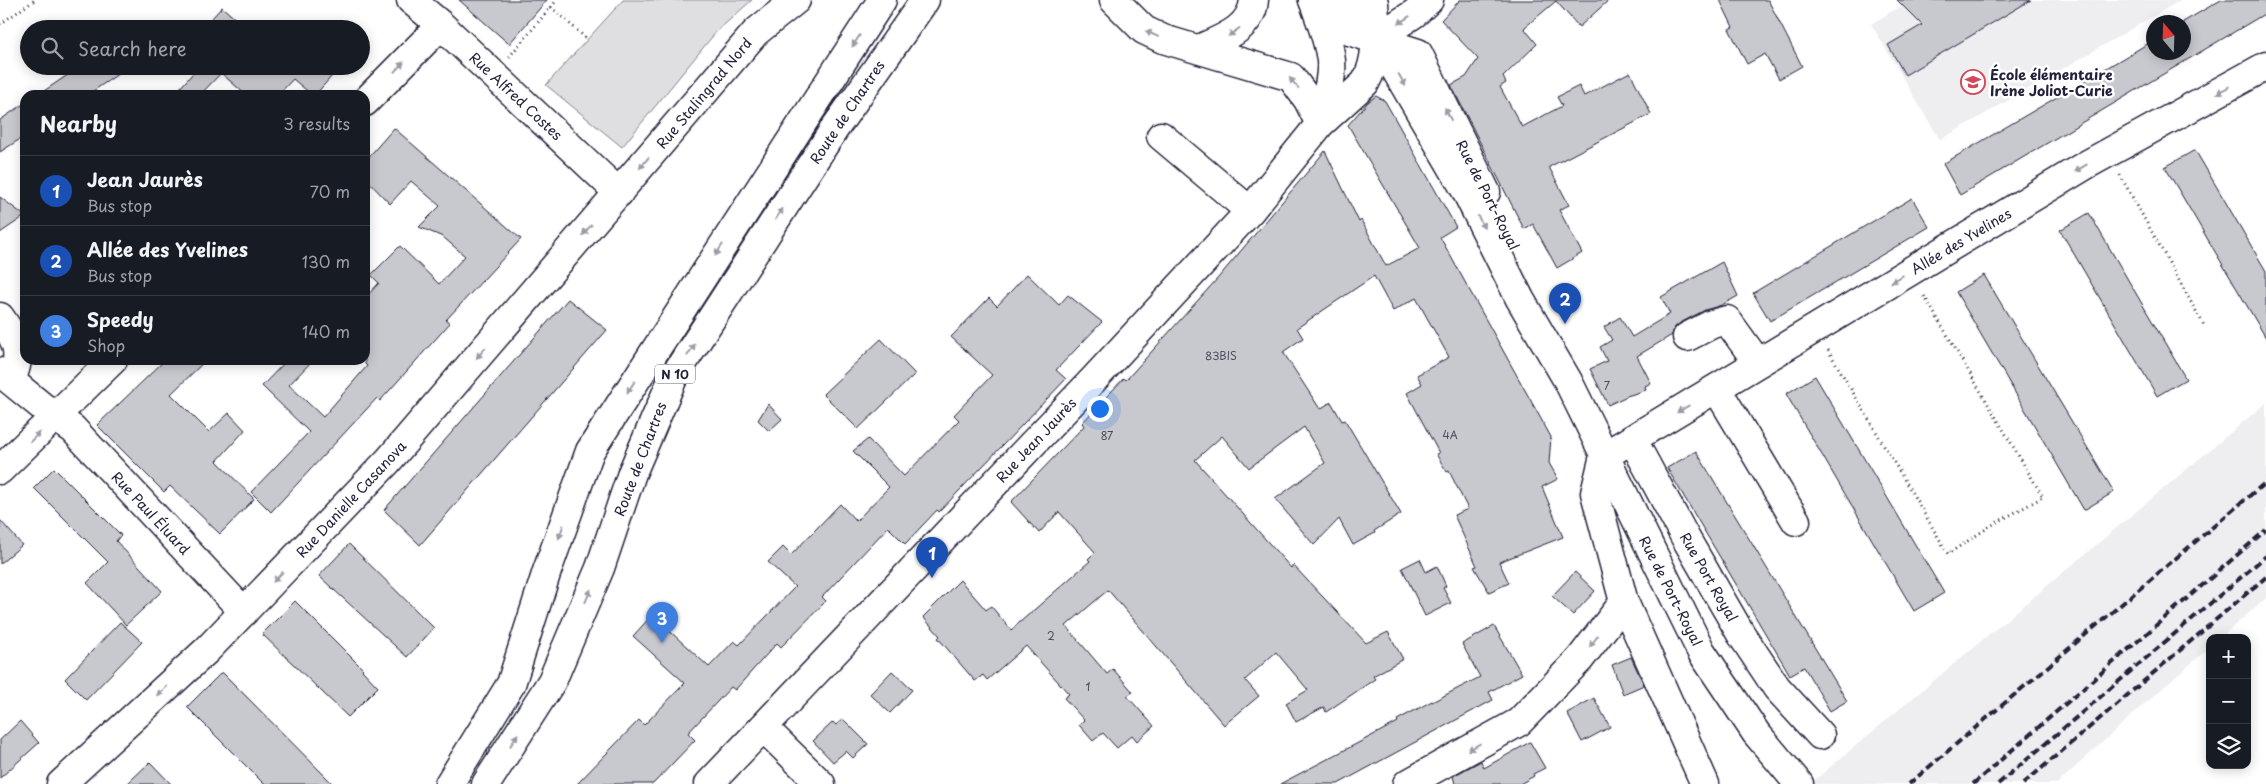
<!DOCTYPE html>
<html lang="en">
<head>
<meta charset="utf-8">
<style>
	:root { --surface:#171b24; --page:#242831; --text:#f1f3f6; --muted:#9ea1a6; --line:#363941; --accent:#0b8043 }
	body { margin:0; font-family:"Playpen Sans",sans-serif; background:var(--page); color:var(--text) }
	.controls { position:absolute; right:15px; bottom:15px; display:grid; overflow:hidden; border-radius:10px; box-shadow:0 2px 12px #0003 }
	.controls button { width:45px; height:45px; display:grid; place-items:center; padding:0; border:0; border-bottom:1px solid var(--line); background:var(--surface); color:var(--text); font:25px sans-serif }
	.compass { position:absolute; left:2146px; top:15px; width:45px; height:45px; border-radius:50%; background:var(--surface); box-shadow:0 2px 12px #0003; rotate:341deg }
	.you { position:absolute; left:1099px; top:408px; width:18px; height:18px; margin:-12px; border:4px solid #fff; border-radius:50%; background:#1a73e8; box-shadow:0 0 0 8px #1a73e833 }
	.badge { display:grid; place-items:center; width:32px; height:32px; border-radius:50%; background:var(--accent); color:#fff; font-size:16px; font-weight:700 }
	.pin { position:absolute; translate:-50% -41px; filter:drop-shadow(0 1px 2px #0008) }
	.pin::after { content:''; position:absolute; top:26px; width:18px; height:15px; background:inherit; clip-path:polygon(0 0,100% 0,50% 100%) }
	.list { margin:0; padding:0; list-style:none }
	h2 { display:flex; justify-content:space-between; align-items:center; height:65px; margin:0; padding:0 20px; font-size:21px }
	h2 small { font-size:16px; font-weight:400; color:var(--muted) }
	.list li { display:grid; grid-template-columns:32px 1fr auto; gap:15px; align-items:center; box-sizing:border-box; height:70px; padding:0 20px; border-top:1px solid var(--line) }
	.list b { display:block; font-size:19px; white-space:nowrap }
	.list p { margin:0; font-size:16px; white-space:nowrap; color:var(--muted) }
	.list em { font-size:16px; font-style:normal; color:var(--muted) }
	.icon { flex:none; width:28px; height:28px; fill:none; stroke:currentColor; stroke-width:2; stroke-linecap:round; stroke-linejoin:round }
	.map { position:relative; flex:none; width:2266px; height:784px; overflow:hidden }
	.search { position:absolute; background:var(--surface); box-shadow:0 2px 12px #0003; left:20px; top:20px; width:350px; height:55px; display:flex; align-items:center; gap:12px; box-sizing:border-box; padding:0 18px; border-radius:28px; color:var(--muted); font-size:19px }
	.panel { position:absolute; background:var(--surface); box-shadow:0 2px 12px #0003; left:20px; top:90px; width:350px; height:275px; border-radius:15px }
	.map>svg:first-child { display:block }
	.built { fill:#eeeef1 }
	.green { fill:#dfdfe2; stroke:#80808e }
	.building { fill:#c8c8cf; stroke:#22223b }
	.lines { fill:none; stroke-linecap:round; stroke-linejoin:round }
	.minor-casing { stroke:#22223b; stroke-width:31 }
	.major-casing { stroke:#22223b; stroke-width:31 }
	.path { stroke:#22223b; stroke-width:3; stroke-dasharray:1 4; stroke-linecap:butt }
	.minor { stroke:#fff; stroke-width:28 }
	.major { stroke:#fff; stroke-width:28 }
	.rail { stroke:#22223b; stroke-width:4; stroke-dasharray:8 4; stroke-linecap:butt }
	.oneway { fill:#9c9ca7 }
	.labels { text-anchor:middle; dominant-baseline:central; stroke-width:5; stroke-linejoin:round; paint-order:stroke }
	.number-label { font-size:11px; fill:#4c4c60 }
	.shield { fill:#fff; stroke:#646476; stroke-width:1 }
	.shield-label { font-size:12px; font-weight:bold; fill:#22223b }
	.poi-label { font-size:14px; font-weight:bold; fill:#22223b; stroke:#fff; text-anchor:start }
	.street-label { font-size:14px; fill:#22223b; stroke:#fff }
</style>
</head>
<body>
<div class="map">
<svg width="2266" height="784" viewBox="0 0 2266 784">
	<rect width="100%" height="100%" fill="#fff"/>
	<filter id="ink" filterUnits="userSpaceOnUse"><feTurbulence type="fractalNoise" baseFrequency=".02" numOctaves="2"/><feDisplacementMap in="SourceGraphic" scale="10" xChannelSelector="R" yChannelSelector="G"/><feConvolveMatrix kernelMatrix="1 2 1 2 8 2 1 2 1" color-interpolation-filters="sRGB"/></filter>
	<g filter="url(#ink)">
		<path class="built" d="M1911,0h270l-241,140 -69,-116z
			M2266,403v195l-46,40h-10v9l-69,60 -84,77h-247z"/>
		<path class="green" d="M623,0h129l-36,32 -94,115 -76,-62z"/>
		<path class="building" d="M459,0h88l-38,44z
			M1460,0h149l-30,27 -23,-26 -32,27 13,16 -34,33 3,6 -6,4 22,40 40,-21 -5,-9 22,-11 5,10 46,-24 21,42 -102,53 20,38 -10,5 23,43 -25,15 -24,-44 -9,5 -73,-144 15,-8 12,-18 -37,-39z
			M1720,0h48l34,66 -23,13 -14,-25 -18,10 -18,-35 4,-2z
			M1897,0h134l-126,75 -17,-30 34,-20z
			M2221,0h45v13l-306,182 -17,-31 211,-124v12h30l-1,-30z
			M222,7l25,22h-45z
			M81,66h49l-43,29h-49z
			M199,66h122l11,10 -17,19h-3l-19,-16 -15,16h-32l-25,-22 -21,22h-26z
			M1376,96l9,5 71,126 -16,10 111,200 -2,26 9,16 -16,8 21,50 -64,25 10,21 -20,9 -15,-25 3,-1 -23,-51 14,-6 -19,-38 -2,1 -11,-18 3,-1 -32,-60 15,-9 -5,-9 32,-18 -33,-59 -23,13 -19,-35 -77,52 6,10 -20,14 37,57 11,-7 11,19 3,-1 56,94 -27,17 1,2 -22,12 -14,-26 -25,26 -39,-46 50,-36 -21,-36 -55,41 -27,-32 -27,24 96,108 2,-3 73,78 22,-11 15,27 -30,17 2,3 -49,33 -2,-5 -28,15 -10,-19 22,-13 -32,-38 -31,28 14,16 -35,29 -116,-135 -42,36 41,48 6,-5 20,23 -6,4 27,30 -17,15 -5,-6 -15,13 -14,-15 -10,8 -14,-16 5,-5 -20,-22 5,-4 -43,-48 -39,34 -4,-5 -8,6 -37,-43 2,-2 -17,-19 37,-37 26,30 5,-4 20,24 79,-69 -2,-2 7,-7 -36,-40 -20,21 -28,-31 73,-76 -2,-3 42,-45 2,2 92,-102 107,-127 34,71 2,-2 25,46 34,-18 -72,-123 20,-23z
			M25,103v33l-25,16v-32z
			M394,128l127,111 -75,81 4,3 -70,78 -3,-3 -106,114 -20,-20 58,-60 -47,-46 25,-26h26l-24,25 34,32 44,-51 -2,-2v-66l14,-15 -8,-8 29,-29 39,38 26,-28 -22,-19 -24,-10 21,-21 -29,-25 -21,23 -25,-26v-17z
			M2195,150l71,121v67l-101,-171z
			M0,197l25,19 -25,17z
			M1912,198l17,29 -159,94 -17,-28z
			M2089,213l97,166 -29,17 -97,-166z
			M1722,262l16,34 -16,9 -17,5 -25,13 -6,5 -2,7 -35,21 14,27 -6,3 1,4 -19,6 -19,9 -18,-36 17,-8 -7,-14 12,-7 -8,-13 16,-10 12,20 38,-23 -9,-17z
			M1027,274l32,31 9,-10 34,27 -46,48 10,9 -127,133 -2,-2 -32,34 -17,-17 -66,70 4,4 -45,46 -4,-4 -42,47 -4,-3 -43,46 7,7 -42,44h-76l62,-64 5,5 41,-42 -52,-47 19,-21 57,52 25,-26 5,4 56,-58 -27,-25 15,-15 8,8 49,-51 16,17 33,-34 -36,-36 15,-12 36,37 55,-56 -5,-5 38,-40 -41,-38 38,-39 8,8z
			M1984,275l130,217 -30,18 -128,-218z
			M568,299l39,31 -187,215 -36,-35z
			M881,339l34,35 -57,55 -35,-35z
			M165,360h41l-35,34 38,38 20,-19 16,17 -28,31 37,38 -34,35 -50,-48 -6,6 -67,-67z
			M1815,376l129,217 -30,18 -128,-217z
			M768,404l14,15 -13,12 -11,-11z
			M1696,451l151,250 -17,10 -26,-44 -14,8 -123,-207z
			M54,468l67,67 -5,6 46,50 -36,34 -39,-42 21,-21 -74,-74z
			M0,520l22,25 -22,19z
			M349,544l85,84 -27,29 -88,-81z
			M1420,559l6,13 11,-6 9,20 -3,2 8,15 -26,13 -23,-48z
			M1575,572l20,19 -22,24 -21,-19z
			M295,601l68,68 -1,1 16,17 -30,30 -86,-83z
			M120,622l22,20 -56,58 -21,-21z
			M1494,626l28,48 -33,18 4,8 -155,84h-58l118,-62 -1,-2 35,-19v1l48,-25 -18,-33z
			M1631,657l13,28 -21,9 -11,-29z
			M892,671l20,19 -22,23 -20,-19z
			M222,672l111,112h-69l-77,-77z
			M1594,698l16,29 -28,15 -15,-29z
			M843,719l25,25 -15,14 -7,-7 -13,11 -20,-21 20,-19 3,3z
			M20,721l19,22 -39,35v-38z
			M1530,742l15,26 -12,6 1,2 -14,8h-65l-2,-8 28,-15 3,7z
			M150,762l21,22h-44z"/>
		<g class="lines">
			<defs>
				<path id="minor" d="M411,0l30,25 178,168
					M1114,0l30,30 19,9 128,38 17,23 12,24
					M1313,0c7,20 16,40 18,61 2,20 -7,43 -11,63
					M1377,38l38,-25 14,-13
					M1199,49c22,-10 53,-20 55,-49
					M365,102l76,-77
					M1161,136l89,75
					M0,317c16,23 24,35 11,63
					M1687,337l25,-13 15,-4 31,43
					M0,372l55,45 18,12 171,183
					M1717,389l79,132
					M1635,438v6l50,93 56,97 36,54 43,47
					M0,470l113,-110
					M763,727l58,57
					M61,784l146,-134 181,-189 368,-429 40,-32
					M709,784l386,-406 155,-167 70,-87 45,-41c14,-24 11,-53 9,-80l-3,-3
					M1407,784l112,-62 61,-63 44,-57
					M1705,784l-81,-182 -29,-109 9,-37 482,-291 180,-99"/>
				<path id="major" d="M1313,0l36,31 69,22 68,139
					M1338,0l16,13 23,25 88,151 55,110 48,82 133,270 55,82 43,51
					M449,784l62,-100 36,-113 43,-120 292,-451
					M486,784l66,-103 48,-113 32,-95 41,-95 162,-250 90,-128"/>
			</defs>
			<use href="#minor" class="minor-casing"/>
			<use href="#major" class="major-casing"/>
			<path class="path" d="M551,7l37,33
				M0,24l35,-24
				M509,57l48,-57
				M2120,175l85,152
				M1828,350l120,204 44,-29 51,-28 -120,-203"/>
			<use href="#minor" class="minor"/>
			<use href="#major" class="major"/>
			<path class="rail" d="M1909,784l357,-302
				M1973,784l293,-254
				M1998,784l268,-228
				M2023,784l243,-207"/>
		</g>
		<defs><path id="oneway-solid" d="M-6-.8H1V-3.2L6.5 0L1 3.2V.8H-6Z" transform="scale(1.25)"/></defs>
		<g class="oneway">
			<use href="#oneway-solid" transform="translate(1404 20) rotate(146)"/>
			<use href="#oneway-solid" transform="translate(1234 32) rotate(144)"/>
			<use href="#oneway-solid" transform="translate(1152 34) rotate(-156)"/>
			<use href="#oneway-solid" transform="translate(856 41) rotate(123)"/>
			<use href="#oneway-solid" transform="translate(399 67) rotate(-46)"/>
			<use href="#oneway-solid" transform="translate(1402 80) rotate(60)"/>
			<use href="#oneway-solid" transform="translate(1294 83) rotate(-131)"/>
			<use href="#oneway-solid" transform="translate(2223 90) rotate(151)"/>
			<use href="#oneway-solid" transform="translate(1448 114) rotate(-116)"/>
			<use href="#oneway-solid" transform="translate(644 163) rotate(130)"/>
			<use href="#oneway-solid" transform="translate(2081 168) rotate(149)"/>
			<use href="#oneway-solid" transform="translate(779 214) rotate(-57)"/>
			<use href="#oneway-solid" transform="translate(1481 222) rotate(63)"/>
			<use href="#oneway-solid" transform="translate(587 230) rotate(131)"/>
			<use href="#oneway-solid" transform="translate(719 250) rotate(123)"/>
			<use href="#oneway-solid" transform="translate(1897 279) rotate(149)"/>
			<use href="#oneway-solid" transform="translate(691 350) rotate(-57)"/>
			<use href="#oneway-solid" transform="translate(481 353) rotate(131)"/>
			<use href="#oneway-solid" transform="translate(631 387) rotate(123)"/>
			<use href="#oneway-solid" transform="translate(1683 409) rotate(149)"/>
			<use href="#oneway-solid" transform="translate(35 437) rotate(-44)"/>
			<use href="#oneway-solid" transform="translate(561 532) rotate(110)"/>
			<use href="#oneway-solid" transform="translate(278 577) rotate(134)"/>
			<use href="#oneway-solid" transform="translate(588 596) rotate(-67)"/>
			<use href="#oneway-solid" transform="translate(1594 641) rotate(127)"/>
			<use href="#oneway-solid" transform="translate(162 691) rotate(138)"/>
			<use href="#oneway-solid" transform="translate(514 740) rotate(-58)"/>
			<use href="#oneway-solid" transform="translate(1474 747) rotate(151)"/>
		</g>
	</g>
	<defs>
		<symbol id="school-ring" viewBox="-11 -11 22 22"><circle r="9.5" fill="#fff" stroke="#d1495b" stroke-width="1.5"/><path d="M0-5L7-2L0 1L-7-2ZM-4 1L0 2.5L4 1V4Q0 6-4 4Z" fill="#d1495b"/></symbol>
	</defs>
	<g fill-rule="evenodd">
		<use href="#school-ring" x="1959" y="68" width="28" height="28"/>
	</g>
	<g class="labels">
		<g class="number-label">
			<text x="1221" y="355">83BIS</text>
			<text x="1607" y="385">7</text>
			<text x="1450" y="434">4A</text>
			<text x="1107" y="435">87</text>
			<text x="1051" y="635">2</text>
			<text x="1088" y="686">1</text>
		</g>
		<rect class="shield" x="655" y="364.5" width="40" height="19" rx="4"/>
		<g class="shield-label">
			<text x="675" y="374">N 10</text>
		</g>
		<g class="poi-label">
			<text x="1990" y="74">École élémentaire<tspan x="1990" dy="16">Irène Joliot-Curie</tspan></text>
		</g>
		<g class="street-label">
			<text transform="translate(704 93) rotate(-50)">Rue Stalingrad Nord</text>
			<text transform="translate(516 96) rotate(43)">Rue Alfred Costes</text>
			<text transform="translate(847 112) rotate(-56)">Route de Chartres</text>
			<text transform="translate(1488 195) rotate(63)">Rue de Port-Royal</text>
			<text transform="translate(1961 241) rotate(-31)">Allée des Yvelines</text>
			<text transform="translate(1036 440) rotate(-47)">Rue Jean Jaurès</text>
			<text transform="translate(640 459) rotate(-69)">Route de Chartres</text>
			<text transform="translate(351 499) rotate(-47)">Rue Danielle Casanova</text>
			<text transform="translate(151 513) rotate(47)">Rue Paul Éluard</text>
			<text transform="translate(1709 577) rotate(60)">Rue Port Royal</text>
			<text transform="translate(1671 591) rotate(63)">Rue de Port-Royal</text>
		</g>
	</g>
</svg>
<div class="controls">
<button>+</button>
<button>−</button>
<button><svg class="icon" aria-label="layers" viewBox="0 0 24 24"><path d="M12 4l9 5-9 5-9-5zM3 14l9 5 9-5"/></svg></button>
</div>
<svg class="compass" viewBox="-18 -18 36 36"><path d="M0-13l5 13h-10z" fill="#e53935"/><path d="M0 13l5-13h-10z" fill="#9ea1a6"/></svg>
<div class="you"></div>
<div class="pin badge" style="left:932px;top:578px;background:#1a4fb4">1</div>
<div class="pin badge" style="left:1565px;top:324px;background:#1a4fb4">2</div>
<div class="pin badge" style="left:662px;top:643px;background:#3f7fe0">3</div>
<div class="search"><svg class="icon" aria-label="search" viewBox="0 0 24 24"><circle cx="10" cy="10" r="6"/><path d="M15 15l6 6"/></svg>Search here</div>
<section class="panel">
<h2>Nearby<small>3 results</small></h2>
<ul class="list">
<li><span class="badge" style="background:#1a4fb4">1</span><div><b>Jean Jaurès</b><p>Bus stop</p></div><em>70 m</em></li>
<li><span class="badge" style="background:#1a4fb4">2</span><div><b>Allée des Yvelines</b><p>Bus stop</p></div><em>130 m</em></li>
<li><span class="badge" style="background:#3f7fe0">3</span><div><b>Speedy</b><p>Shop</p></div><em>140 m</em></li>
</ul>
</section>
</div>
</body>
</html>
